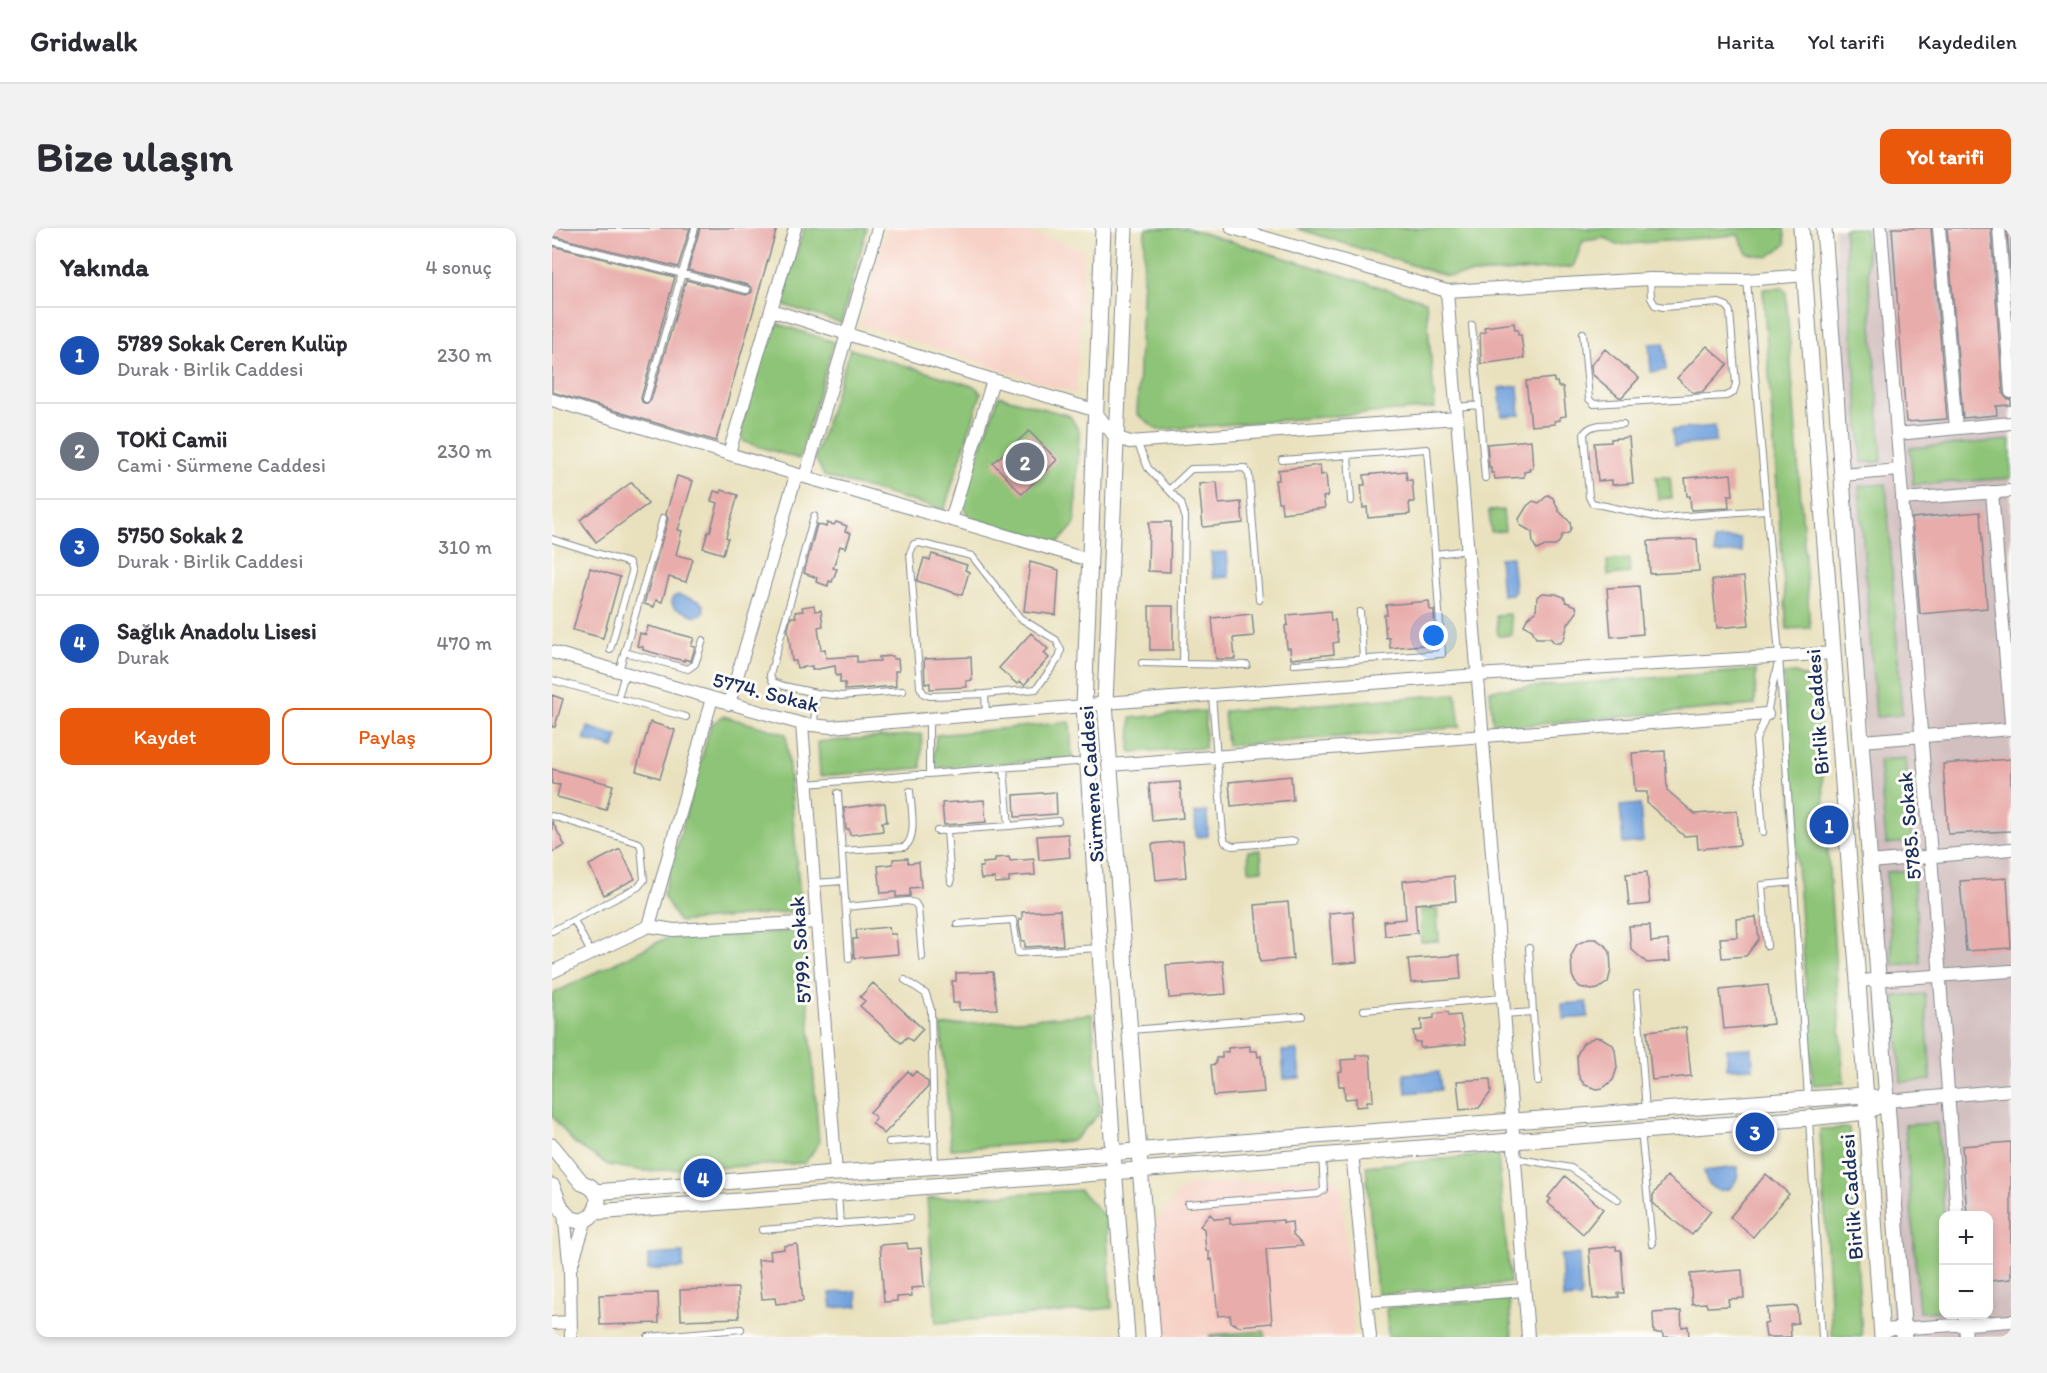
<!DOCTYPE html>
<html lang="tr">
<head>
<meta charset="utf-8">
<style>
	:root { --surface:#fff; --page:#f2f2f3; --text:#2b2b33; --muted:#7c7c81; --line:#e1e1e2; --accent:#ea580c }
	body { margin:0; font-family:Itim,sans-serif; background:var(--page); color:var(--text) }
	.controls { position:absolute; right:18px; bottom:18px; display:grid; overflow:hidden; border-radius:12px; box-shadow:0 3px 9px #0003 }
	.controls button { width:54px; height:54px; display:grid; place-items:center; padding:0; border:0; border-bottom:2px solid var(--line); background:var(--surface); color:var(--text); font:30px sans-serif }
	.you { position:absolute; left:882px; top:408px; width:21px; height:21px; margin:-15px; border:4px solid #fff; border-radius:50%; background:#1a73e8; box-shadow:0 0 0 9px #1a73e833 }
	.badge { display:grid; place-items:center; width:39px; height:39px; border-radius:50%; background:var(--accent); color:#fff; font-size:20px; font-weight:700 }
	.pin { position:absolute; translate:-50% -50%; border:3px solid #fff; box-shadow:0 2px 6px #0006 }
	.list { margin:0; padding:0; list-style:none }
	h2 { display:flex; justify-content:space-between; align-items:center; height:78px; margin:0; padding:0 24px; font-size:26px }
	h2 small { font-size:20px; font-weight:400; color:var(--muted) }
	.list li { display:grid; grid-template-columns:39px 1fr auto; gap:18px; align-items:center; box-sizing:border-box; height:96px; padding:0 24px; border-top:2px solid var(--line) }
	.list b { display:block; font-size:22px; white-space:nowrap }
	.list p { margin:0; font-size:20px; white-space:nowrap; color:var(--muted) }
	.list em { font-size:20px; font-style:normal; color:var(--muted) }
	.actions { display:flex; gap:12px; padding:18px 24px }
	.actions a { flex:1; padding:14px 0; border:2px solid var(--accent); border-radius:12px; text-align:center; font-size:21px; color:var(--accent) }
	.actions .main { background:var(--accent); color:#fff }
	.map { position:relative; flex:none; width:1459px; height:1109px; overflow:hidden; border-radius:12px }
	header { display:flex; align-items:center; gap:36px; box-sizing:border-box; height:84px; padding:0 30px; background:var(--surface); border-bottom:2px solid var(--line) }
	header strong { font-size:28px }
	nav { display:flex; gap:33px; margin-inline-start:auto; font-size:21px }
	.intro { display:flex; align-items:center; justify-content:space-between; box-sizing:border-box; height:144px; padding:0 36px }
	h1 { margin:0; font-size:42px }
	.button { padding:15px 27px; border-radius:12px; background:var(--accent); color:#fff; font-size:21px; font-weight:700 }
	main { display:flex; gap:36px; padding:0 36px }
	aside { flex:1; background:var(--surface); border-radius:12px; box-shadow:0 3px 9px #0003 }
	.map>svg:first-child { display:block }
	.built { fill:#f7d1c6 }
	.industrial { fill:#d2bfbf; fill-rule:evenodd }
	.green { fill:#8ec477; stroke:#547a6a; stroke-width:1.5 }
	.water { fill:#74a4de; stroke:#486a9e; stroke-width:1.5 }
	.building { fill:#e8acaa }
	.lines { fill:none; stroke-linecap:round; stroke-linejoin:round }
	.service-casing { stroke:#82888e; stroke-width:8 }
	.minor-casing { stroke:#82888e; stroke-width:14 }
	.tertiary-casing { stroke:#82888e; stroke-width:17 }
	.service { stroke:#fff; stroke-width:6 }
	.minor { stroke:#fff; stroke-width:12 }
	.tertiary { stroke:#fff; stroke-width:15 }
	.labels { text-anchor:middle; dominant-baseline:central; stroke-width:6; stroke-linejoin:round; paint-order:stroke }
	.street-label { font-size:21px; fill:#1b2f5e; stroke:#fdfcf7 }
</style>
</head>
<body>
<header>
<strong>Gridwalk</strong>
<nav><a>Harita</a><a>Yol tarifi</a><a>Kaydedilen</a></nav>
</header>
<div class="intro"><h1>Bize ulaşın</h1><a class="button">Yol tarifi</a></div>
<main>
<aside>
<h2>Yakında<small>4 sonuç</small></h2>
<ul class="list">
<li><span class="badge" style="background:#1a4fb4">1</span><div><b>5789 Sokak Ceren Kulüp</b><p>Durak · Birlik Caddesi</p></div><em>230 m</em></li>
<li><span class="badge" style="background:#6b7280">2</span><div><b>TOKİ Camii</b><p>Cami · Sürmene Caddesi</p></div><em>230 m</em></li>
<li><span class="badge" style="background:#1a4fb4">3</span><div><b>5750 Sokak 2</b><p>Durak · Birlik Caddesi</p></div><em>310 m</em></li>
<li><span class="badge" style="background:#1a4fb4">4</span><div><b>Sağlık Anadolu Lisesi</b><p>Durak</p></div><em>470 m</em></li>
</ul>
<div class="actions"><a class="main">Kaydet</a><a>Paylaş</a></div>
</aside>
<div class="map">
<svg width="1459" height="1109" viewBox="0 0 1459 1109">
	<rect width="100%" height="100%" fill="#fdfcf7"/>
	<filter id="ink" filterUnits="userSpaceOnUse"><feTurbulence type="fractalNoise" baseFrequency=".0167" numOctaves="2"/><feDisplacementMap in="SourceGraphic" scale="12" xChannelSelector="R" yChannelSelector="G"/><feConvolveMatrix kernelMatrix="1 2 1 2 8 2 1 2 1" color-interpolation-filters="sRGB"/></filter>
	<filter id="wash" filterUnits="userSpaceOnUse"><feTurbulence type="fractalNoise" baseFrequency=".008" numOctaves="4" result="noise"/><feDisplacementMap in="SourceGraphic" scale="24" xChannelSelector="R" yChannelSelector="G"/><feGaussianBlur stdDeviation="1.35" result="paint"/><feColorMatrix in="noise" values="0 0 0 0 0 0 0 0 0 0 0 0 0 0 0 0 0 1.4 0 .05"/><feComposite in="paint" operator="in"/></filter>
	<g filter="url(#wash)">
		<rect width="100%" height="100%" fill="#e9e1bd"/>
		<path class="built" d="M335,0h125l72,21 -8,145 -215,-70z
			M776,948l13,10 13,151h-190l-8,-116 29,-35z"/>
		<path class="industrial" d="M1282,0h177v1109h-118l-23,-479zM1392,988h44v98h-44z"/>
		<path class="green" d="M252,0h63l-26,95 -60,-19z
			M595,0h40l239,73 9,107 -277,22 -21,-16 8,-184z
			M744,0h488l2,16 -18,13 -21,-4 -9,-18 -121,10 -11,-7 -23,3 -10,26 -127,9z
			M1292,0h21l17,234h-20z
			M1230,60l4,4 24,336 -23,1 -24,-340z
			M220,94l62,20 -35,117 -55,-17 -4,-10z
			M298,121l126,38 5,7 -37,116 -120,-34 -9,-19z
			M447,168l71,20 9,15 -4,93 -16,18 -89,-24 -9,-15z
			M1459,212v38l-98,7 -3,-37z
			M1104,249h14l2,21 -14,1z
			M1334,256l16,231 -26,2 -17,-231z
			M951,282l2,21 -14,1 -2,-21z
			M1077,331l1,14 -22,2 -1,-14z
			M958,386l2,21 -14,1 -2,-21z
			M1204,442l-1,35 -262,23 -3,-38z
			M1243,445l12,5 9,6 28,399 -31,2 -30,-411z
			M904,466l4,33 -233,19 -3,-35z
			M653,483v37l-75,4 1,-34z
			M171,488l63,18 15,177 -122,11 -16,-27 48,-170z
			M518,494l2,36 -139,10 3,-33z
			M370,506l-1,34 -101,8 -2,-34z
			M1354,530l6,84 -26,2 -7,-84z
			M709,622l1,20 -13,1 -1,-20z
			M1361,642l7,93 -27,2 -7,-93z
			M885,681l2,32 -18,1 -1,-32z
			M238,703l13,10 16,202 -14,20 -161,8 -36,-6 -34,-22 -22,-27v-122l112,-55z
			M1373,766l6,86 -30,2 -6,-86z
			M540,786l8,99 -27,28 -122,8 -10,-123z
			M1385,895l7,92 -1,96 -24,1 -14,-187z
			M1297,900l13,209h-30l-12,-208z
			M946,926l12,129 -133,12 -11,-129z
			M528,962l26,28 6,90 -176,15 -9,-124z
			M957,1071l3,38h-124l-2,-29z
			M712,1103l1,6h-55v-2z"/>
		<path class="water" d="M1112,115l2,27 -15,2 -2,-28z
			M966,158l2,29 -18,1 -3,-28z
			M1163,198l1,16 -42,4 -2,-16z
			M1188,310l2,14 -27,2 -1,-14z
			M675,324l2,25 -16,1 -2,-25z
			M960,329l3,33 -3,4 -10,1 -3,-37z
			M126,367l21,6 5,5 -1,7 -7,3 -22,-8 -3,-7 2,-4z
			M36,499l30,9 -4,12 -30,-8z
			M1088,576l3,38 -20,2 -3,-38z
			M655,584l1,24 -12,1 -1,-24z
			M1035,774l1,15 -25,2 -1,-15z
			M1200,820l1,20 -26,1v-20z
			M745,822l3,28 -16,1 -2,-28z
			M887,844l2,18 -35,3 -2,-19z
			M1186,939c2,29 -31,32 -34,4z
			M131,1025v15l-35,2v-15z
			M1027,1026l2,44 -18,1 -2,-44z
			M304,1063l2,15 -26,2 -2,-15z"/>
		<g id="blocks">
			<path class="building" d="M0,0h138l-12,39 -126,-31z
				M148,0h77l-61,213 -164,-49v-146l123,31 -34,121 1,4 5,2 4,-4 35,-120 60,15 6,-3v-4l-4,-3 -60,-15z
				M1340,0h39l16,191 -41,3z
				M1395,0h44l12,165 2,4 6,3v5l-15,1 1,9 -34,3z
				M1455,0h4v51z
				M962,95l1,7h3v5h3l3,23 -43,6 -1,-31 5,-1 -1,-5z
				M1155,118l21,18 -26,28 -9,1 -16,-15z
				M1053,121l34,29 -17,19h-3l-27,-23 -1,-9z
				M1002,150v4h3l1,5h5l3,29 -6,1v3l-6,1 1,3 -24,2 -5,-45z
				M477,203l28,29 -35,34 -29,-31z
				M1077,209l4,46 -21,2v-5l-14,1 -4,-38 17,-1v-3z
				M979,212l2,28h-4l1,3 -6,1v5l-29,2 -1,-6h-3v-6h-2l-2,-23z
				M768,237l1,10 5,-1 2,22 -5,1 2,11 -43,5 -1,-11h-3l-3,-22h4l-1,-10z
				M854,243l1,9h5l2,22h-5l1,12 -42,4 -1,-11 -4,1 -2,-23h4l-1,-10z
				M1179,246l2,21h-5l1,13 -38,2 -1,-14h-3l-2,-18z
				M125,248l16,5 -15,49 4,1 -6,24 17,4 -7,23 -17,-5 -7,25 -6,-2 -2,7 -10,-3 24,-85 -2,-5z
				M80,254l16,22 -52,38 -16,-22z
				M665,254l2,22 22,-2 2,21 -40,4 -4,-43z
				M169,262l17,5 -12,42 2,1 -5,16 -20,-6 5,-16h2l8,-29 -7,-2 3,-10 7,2z
				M996,267l5,3 6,13 11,11 1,6 -2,5 -7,2 -2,6 -5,5h-10l-8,4 -4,-7 -1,-11 -12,-7 -1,-6 8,-13 6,-5 6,2z
				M1428,284l7,96 -67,6 -8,-96z
				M284,294l11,4 -2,5 6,2 -5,15 -6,-2 -7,22 4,1 -5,13 -3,-1 -1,5 -12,-4 1,-4 -13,-5 13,-49 9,3 1,-4 7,2z
				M597,294h22l-1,50 -22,-1z
				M1145,311l2,32 -49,3 -2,-33z
				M380,326l35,11 -2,5 4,2 -7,23 -45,-14 7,-23 6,2z
				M478,334l29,8 -3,45 -32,-4z
				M38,340l30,9 -17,61 -30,-8z
				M1192,349l5,48 -32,3 -5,-48z
				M1087,358l4,48 -32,3 -4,-49z
				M990,365l14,1 8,3 2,5 10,4 1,6 -9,12 -4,15 -4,4h-5l-5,-5h-14l-4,-8 -8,-5 4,-8 8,-5 1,-15z
				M877,373l1,9h4l1,22h-4l2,12 -43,4 -1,-11 -3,1 -2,-23h3l-1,-10z
				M262,377l1,6 6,-1 2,16 -5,1 3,23 4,-1 1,9 31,-2v6l23,-1 -1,-4 14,-1 1,3h4l1,12h-4l1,15 -51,4v-7h-5v-8l-4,1 -1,-10 -23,4v-4l-15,2 -1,-7h-4l-4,-32 3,-12h5l-1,-5 8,-1 -1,-4z
				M597,378h24v44h-23z
				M778,383l1,10 4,-1 3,22 -5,1 1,11 -43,5 -1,-11h-3l-2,-22 3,-1 -1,-10z
				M700,386l2,22 -21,2 2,21h-19l-4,-41z
				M96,398l46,12 -3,8 4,1 -4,14 -7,-2v2l-41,-11v-3l-6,-1 3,-13 6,2z
				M479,405l17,16 -4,4 5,5 -25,27 -4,-4 -3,3 -18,-16z
				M419,429l1,23 -6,1 1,6 -37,2v-6l-5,1 -1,-25z
				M0,467l11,4 -8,28h-3z
				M98,494l25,8 -15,48 -24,-7z
				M1113,523l2,39 28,24 42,-3 3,34 -42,4 -1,-14 -13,1 -37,-33v-11h-12l-3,-39z
				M1459,531v72l-63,3 -5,-70z
				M0,541l61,16 -7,25 -49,-13 3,-12 -8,-1z
				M739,548l2,24 -62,6 -2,-24z
				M628,554l3,36 -31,3 -3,-37z
				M504,564l1,22 -42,3 -1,-22z
				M432,572l2,22 -42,3 -2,-22z
				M333,575l2,19h-5l1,9 -33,4 -1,-6h-3l-2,-21z
				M0,593l13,25 -13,6z
				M516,606l2,23 -31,3 -2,-24z
				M631,613l3,36 -30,3 -4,-36z
				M68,621l15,30 -31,16 -15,-30z
				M457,629l1,4 24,-2 1,16 -26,2v5l-14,1v-5l-14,1 -2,-12h4v-4l12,-1v-4z
				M356,630v5l11,-1 2,25 -11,1v8l-14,1v-5l-15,1 -3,-27 15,-2v-5z
				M1095,644l3,32 -21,2 -3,-32z
				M902,648l2,25 -41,3 2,29 -32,3 -1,-15 22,-2 -3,-38z
				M1455,650l4,70 -45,3 -6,-70z
				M736,674l5,57 -33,3 -5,-57z
				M508,682l3,35 -38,2v-6h-3l-3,-16v-6h3v-7z
				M801,683l4,51 -24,2 -4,-51z
				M1204,689l3,22 -13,17 -24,2 -2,-20 17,-1 -1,-18z
				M1098,697l1,17 17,-2 2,21 -23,2 -16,-14 -2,-23z
				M337,699l1,7h6l2,20 -44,4 -1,-19h4l-1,-9z
				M1037,711h7l11,8 3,5 1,18 -3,12 -10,7 -6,1 -12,-3 -5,-5 -3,-7 -1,-18 6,-13z
				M907,727l2,24 -50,4 -3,-24z
				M671,733l3,33 -57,4 -3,-33z
				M441,744l4,37 -38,1v-7h-6l-1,-22h4v-8z
				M321,755l50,46 -11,12 -5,-4 -6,6 -41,-37 5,-5 -5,-4z
				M1216,757l5,39 -49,5 -4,-39z
				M896,784l1,4 11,-1 6,29 -46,4v-6h-5l-2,-11 9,-1 -1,-10 13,-2v-4z
				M1134,799l5,49 -39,4 -5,-49z
				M1043,809l7,1 11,7 2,5 2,18 -4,12 -10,8 -6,1 -12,-4 -4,-5 -3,-6 -1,-19 6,-12z
				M698,818v5h7l1,6 3,-1 3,36 -50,4 -3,-31 5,-1v-6h6v-6h6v-4z
				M804,827h14l3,46h-6v5l-11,1v-9l-11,1 -1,-13h-5l-1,-14 4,-1 -1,-11 16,-1z
				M356,843l4,5 4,-5 12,11v5l-44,47 -12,-11 4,-5 -6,-6z
				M938,851l1,13 -12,16 -19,2 -3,-29z
				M1459,914v137l-22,2v-66h-22l-5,-69z
				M1214,946l23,20 -36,43 -23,-20z
				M1013,948l38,33 -20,25 -35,-31 3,-4 -3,-2z
				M1115,948l44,35 -19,24 -39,-31v-9z
				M658,986l5,5 15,-1v6l53,-4v3l9,-1 1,13 10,11 -37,3 6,74 -34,3 -7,-4 -1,-7 -12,1 -6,-57 -3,1v-9h-3l-2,-22 -4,-3z
				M355,1015l1,6 13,-1 3,39 -13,1 1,8 -15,1v4l-13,1 -4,-57z
				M245,1016l6,57 -27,3 -1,-6 -13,1 -4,-39 13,-1 -1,-8 14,-2v-3z
				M1064,1018v4h5l3,43h-6l1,4 -26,2 -4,-50z
				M1190,1042l2,28 -16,1 1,7 -22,1 -1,-4 -14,1 -2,-30z
				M186,1060l1,30 -58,2 -1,-30z
				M106,1065l1,30 -59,2 -1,-30z
				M1245,1078l1,17 -8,1 1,13h-25l-2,-14h4l-1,-15z
				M1129,1083l1,16 6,-1 1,11h-26v-4h-9l-1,-20z"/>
		</g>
	</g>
	<g filter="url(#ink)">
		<use href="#blocks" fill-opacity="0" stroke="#82888e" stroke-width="1.5"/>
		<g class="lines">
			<defs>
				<path id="service" d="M0,13l195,49
					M1195,52l32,376 29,442
					M920,97l7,80
					M1031,105l6,66 5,5 132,-8 7,-3 3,-9 -6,-72 -3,-6 -8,-3 -56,4 -8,-2 -4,-7 -1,-19
					M94,171l49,-171
					M904,179l23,-2 6,73
					M1071,196c-12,1 -33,-2 -39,10l5,63 3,6 68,15 106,-8
					M585,214l11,26 33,35 4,13 -2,148 -41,-1
					M796,227l3,46
					M730,232l145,-11 8,105 33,-4
					M617,262l22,-21 54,-1 4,7 10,125
					M0,311l77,24 3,9 -22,78
					M808,384l3,47
					M72,424l64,17 7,-5 8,-24
					M631,436l64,1
					M742,436l148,-10 -7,-100
					M67,443l44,-153
					M0,452l134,37
					M264,465l25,3 62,-5
					M433,466l51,-5 23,-31 2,-8 -5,-10 -36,-22 -48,-62 -53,-13 -5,1 -4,9 10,134 4,7 6,2 55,-2 1,20
					M660,467l11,139 2,8 8,4 61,-5
					M66,470l7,-25
					M262,497l2,-32 -32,-7 -11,-4 -3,-7 44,-159
					M377,546v-54
					M255,556l280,-23
					M286,565l11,166
					M0,588l87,27 2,4 3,33 -6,7 -86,44
					M457,598l49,-5
					M385,603l72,-5 -5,-58
					M395,603l4,51
					M1211,604l-7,-92 11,-26 10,-48
					M290,623l62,-4c14,-8 7,-41 6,-56
					M262,655l30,-2
					M294,679l62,-6 7,2 3,5 4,49
					M22,692l17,33
					M405,696l56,-4 5,33 81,-5
					M1215,718l-5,-61 32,-3
					M353,752l21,14 5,16 4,156
					M1085,765l9,117
					M812,782l139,-12
					M981,784l5,70
					M952,786l29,-2 -4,-64
					M579,802l171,-14
					M1257,891l13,218
					M1089,902l11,114
					M337,914l46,-3
					M962,930l57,10 47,32
					M286,965l2,31
					M636,976l130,-10 6,-4 -2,-35
					M210,1002l147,-12
					M96,1109l93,-8"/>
				<path id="minor" d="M680,0l215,63
					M1329,0l16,206 114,-11
					M1387,0l17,200
					M1447,0l12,164
					M219,82l222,70 101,30 21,27 15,5 327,-24 40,498 31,421
					M0,172l253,77 284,83
					M905,190l-10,-127 203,-12 97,1 58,-5
					M1345,206l34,421 26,361
					M177,225l66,-225
					M1291,247l56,-5
					M253,249l73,-249
					M1440,264l19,230
					M1350,271l109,-8
					M399,292l42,-140
					M0,424l250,72 29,3 253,-21 21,-3 373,-28 356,-22
					M177,476l67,-229
					M250,496l34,449
					M1310,513l149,-12
					M558,537l657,-51
					M1318,634l141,-13
					M97,698l25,4 143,-8
					M0,744l97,-46 63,-228
					M1306,753l153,-10
					M1335,873l124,-11
					M800,924l18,185
					M12,985l6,58 1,66
					M19,1039l15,-48
					M815,1074l157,-12
					M1412,1086l2,23
					M0,1095l19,-1
					M1330,1102l129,-9"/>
				<path id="tertiary" d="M551,0l-19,478 29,447 14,184
					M573,0l-20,475 48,634
					M1249,0l57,753 24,356
					M1272,0l80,1109
					M0,918l30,37c34,10 6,53 -15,32 -8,-6 -10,-20 -15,-29
					M43,964l241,-19 180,-12 272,-23 520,-39 57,-4 22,6
					M44,984l1213,-94 57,-6 21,-11"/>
			</defs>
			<use href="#service" class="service-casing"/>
			<use href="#minor" class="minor-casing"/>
			<use href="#tertiary" class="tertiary-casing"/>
			<use href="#service" class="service"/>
			<use href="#minor" class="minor"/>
			<use href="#tertiary" class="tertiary"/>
		</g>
	</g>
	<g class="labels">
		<g class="street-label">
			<text transform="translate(214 464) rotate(14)">5774. Sokak</text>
			<text transform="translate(1265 484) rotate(-94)">Birlik Caddesi</text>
			<text transform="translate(539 556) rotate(-94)">Sürmene Caddesi</text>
			<text transform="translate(1357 598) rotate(-95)">5785. Sokak</text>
			<text transform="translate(248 722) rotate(-94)">5799. Sokak</text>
			<text transform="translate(1299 969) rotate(-94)">Birlik Caddesi</text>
		</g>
	</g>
</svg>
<div class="controls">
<button>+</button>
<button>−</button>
</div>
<div class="you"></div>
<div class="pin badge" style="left:1277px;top:597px;background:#1a4fb4">1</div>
<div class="pin badge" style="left:473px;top:234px;background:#6b7280">2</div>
<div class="pin badge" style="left:1203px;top:904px;background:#1a4fb4">3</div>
<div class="pin badge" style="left:151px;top:950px;background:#1a4fb4">4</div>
</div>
</main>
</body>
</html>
